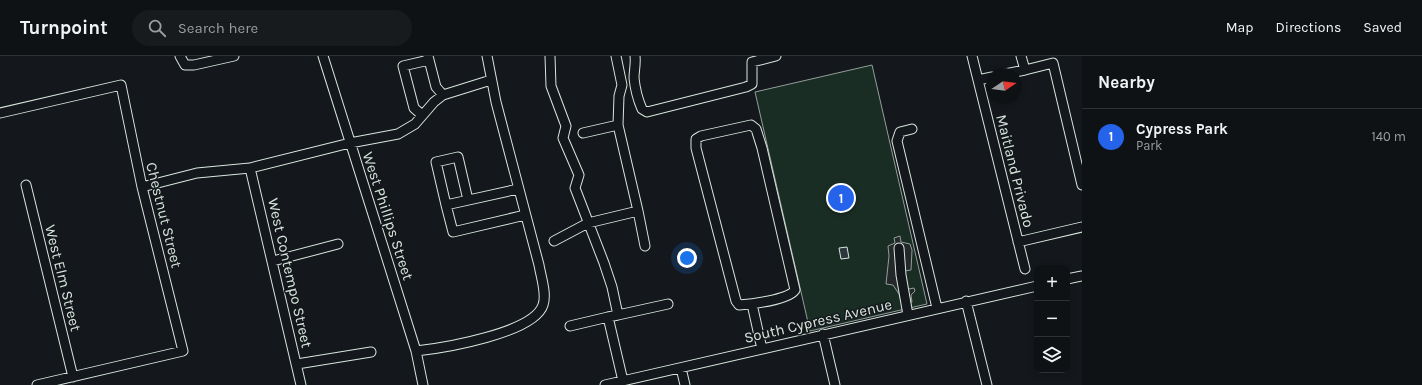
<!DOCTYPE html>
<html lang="en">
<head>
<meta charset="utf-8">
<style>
	:root { --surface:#0f1215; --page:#181b1e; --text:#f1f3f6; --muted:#9b9ea0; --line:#2f3234; --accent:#2563eb }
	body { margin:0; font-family:Karla,sans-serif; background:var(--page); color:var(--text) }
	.controls { position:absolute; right:12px; bottom:12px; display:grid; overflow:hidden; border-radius:8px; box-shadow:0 2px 6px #0003 }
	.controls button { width:36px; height:36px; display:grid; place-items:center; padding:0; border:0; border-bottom:1px solid var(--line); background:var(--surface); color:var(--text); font:20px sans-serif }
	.compass { position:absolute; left:986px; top:12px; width:36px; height:36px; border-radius:50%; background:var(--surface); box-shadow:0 2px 6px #0003; rotate:77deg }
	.you { position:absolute; left:687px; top:202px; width:14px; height:14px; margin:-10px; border:3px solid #fff; border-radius:50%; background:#1a73e8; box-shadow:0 0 0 6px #1a73e833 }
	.badge { display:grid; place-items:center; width:26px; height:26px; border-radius:50%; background:var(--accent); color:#fff; font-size:13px; font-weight:700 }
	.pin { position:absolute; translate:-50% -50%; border:2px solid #fff; box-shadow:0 1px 4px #0006 }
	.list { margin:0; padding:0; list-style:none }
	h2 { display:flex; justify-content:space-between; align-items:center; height:52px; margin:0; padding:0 16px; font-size:17px }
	h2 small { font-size:13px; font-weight:400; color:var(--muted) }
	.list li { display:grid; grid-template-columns:26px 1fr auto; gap:12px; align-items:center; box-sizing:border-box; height:56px; padding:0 16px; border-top:1px solid var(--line) }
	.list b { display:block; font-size:15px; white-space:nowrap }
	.list p { margin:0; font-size:13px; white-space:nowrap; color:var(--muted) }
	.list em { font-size:13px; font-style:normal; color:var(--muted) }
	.icon { flex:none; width:22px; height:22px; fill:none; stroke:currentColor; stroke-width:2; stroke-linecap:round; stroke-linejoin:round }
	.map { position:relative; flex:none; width:1082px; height:329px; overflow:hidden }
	header { display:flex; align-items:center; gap:24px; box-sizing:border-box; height:56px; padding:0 20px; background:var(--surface); border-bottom:1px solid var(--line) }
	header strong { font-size:19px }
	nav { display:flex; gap:22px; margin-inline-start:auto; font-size:14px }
	.search { width:280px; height:36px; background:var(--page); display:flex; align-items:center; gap:10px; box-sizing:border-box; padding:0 14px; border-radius:22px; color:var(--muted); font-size:15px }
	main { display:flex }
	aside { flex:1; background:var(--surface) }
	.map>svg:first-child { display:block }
	.green { fill:#1a2d24; stroke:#939e99 }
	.parking { fill:#24282b; stroke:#939e99 }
	.building { fill:#2c363c; stroke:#d8e6dc }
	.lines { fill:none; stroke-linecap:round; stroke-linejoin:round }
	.minor-casing { stroke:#d8e6dc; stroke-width:11 }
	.minor { stroke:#14181c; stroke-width:9 }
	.labels { text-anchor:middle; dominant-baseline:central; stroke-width:3; stroke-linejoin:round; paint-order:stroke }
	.street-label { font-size:15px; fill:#d8e6dc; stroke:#14181c }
</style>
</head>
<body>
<header>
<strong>Turnpoint</strong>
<div class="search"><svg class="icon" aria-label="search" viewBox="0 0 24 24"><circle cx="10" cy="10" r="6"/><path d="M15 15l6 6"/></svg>Search here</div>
<nav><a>Map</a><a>Directions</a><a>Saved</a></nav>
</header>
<main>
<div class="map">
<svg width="1082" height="329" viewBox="0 0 1082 329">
	<rect width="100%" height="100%" fill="#14181c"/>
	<path class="green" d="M872,9l55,239 -117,27 -55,-239z"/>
	<path class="parking" d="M900,180l1,6 9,2 2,6 -1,20 -7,1v15l5,3 5,-1 1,3 -4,4 1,7 -10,2 -3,-10 -6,-9 -7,-1 3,-28 -1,-10 7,-3 -1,-5z"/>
	<path class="building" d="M847,191l2,11 -8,1 -2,-11z"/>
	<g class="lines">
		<defs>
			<path id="minor" d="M180,0l5,9h9l40,-9
				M323,0l93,295 7,34
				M428,0l8,31 7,8
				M550,0l1,30 15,40 -3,12 16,37 -4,13 29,75 8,24 6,28 50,-11
				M616,0l6,29 -3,11 -1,29 20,86
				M635,0c1,8 -1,15 -1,22 1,10 4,22 8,31l5,3 99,-25 6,-3v-22l24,-6
				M972,0l53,213
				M1021,0l4,14 28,-7 29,122
				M1005,18l20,-4
				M978,24l14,-3
				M0,57l121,-28 21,102 41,164 -146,34
				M422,59l-8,-7 -11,-42 26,-6
				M751,69l5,4 6,19 33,142c-7,10 -44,14 -56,15l-3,-4 -40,-153v-9l5,-3z
				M912,73l-12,3 -3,9 40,167
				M583,77l35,-8
				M250,112l51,217
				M26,129l47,192
				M142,131l55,-14 53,-5 100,-25 48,-9 17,-10 19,-22 9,-7 48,-15
				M518,133l-72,16 7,27 72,-17
				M446,149l-10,-43 22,-5 10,43
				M554,185l34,-18 50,-12 7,35
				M1018,186l64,-15
				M899,192l2,27 7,40
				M273,205l65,-17
				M1067,223l15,-3
				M966,245l21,84
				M752,248l10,45
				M618,259l-10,2 15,64
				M570,270l38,-9
				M823,278l12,51
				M416,295c28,-3 118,-18 127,-46 4,-11 -2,-28 -4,-40l-43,-163 -9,-46
				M297,308l74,-12
				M681,312l4,17
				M605,329l432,-99"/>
		</defs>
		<use href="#minor" class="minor-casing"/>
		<use href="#minor" class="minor"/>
	</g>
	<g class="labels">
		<g class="street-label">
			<text transform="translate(1015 115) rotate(76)">Maitland Privado</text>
			<text transform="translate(164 159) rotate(76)">Chestnut Street</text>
			<text transform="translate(388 160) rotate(72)">West Phillips Street</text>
			<text transform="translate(290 217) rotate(77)">West Contempo Street</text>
			<text transform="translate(63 222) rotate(76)">West Elm Street</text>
			<text transform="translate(818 265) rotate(-13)">South Cypress Avenue</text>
		</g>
	</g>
</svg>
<div class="controls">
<button>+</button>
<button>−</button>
<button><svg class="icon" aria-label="layers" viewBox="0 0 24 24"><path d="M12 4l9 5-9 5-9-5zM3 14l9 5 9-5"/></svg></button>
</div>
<svg class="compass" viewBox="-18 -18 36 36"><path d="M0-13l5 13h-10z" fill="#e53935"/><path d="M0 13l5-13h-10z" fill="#9b9ea0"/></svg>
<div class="you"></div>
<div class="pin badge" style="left:841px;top:142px">1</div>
</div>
<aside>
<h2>Nearby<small></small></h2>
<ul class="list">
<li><span class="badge">1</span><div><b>Cypress Park</b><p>Park</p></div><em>140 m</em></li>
</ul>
</aside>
</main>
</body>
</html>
